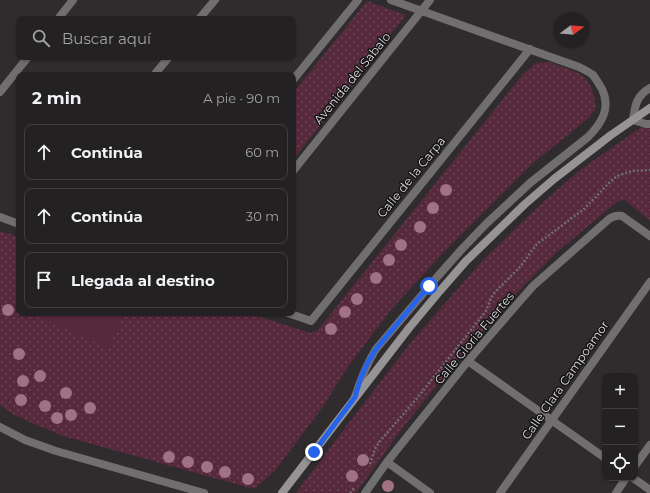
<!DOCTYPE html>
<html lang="es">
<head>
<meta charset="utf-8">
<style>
	:root { --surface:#242122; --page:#2c292a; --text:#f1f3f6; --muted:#a3a3a5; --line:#413e40 }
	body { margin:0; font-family:Montserrat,sans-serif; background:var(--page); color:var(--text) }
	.controls { position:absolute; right:12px; bottom:12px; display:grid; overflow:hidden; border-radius:8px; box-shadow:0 1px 3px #0004 }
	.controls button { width:36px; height:36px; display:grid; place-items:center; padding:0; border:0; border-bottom:1px solid var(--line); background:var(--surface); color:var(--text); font:20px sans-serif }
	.compass { position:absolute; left:554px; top:12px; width:36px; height:36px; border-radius:50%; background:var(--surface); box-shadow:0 1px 3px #0004; rotate:74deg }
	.stop { position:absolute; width:12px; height:12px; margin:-9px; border:3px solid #2563eb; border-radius:50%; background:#fff }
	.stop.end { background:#2563eb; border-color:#fff; box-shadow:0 1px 4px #0008 }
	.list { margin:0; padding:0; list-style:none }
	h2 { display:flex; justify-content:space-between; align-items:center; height:52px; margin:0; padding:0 16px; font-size:17px }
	h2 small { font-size:13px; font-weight:400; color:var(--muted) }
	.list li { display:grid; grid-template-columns:26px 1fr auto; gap:12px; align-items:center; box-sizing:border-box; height:56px; margin:0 8px 8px; padding:0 8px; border:1px solid var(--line); border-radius:8px }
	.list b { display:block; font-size:15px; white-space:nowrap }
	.list em { font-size:13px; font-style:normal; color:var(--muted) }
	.icon { flex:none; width:22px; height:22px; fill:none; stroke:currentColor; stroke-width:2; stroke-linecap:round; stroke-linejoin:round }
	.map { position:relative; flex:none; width:650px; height:493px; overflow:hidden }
	.search { position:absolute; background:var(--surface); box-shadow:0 1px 3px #0004; left:16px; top:16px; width:280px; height:44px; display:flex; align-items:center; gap:10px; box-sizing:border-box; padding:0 14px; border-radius:8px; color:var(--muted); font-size:15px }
	.panel { position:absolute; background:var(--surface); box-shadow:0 1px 3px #0004; left:16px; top:72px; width:280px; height:244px; border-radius:8px }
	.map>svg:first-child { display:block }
	.green { fill:url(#green-dots) }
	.pitch { fill:#56293d }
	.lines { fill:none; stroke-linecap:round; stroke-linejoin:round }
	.path { stroke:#716e6f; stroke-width:2.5; stroke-dasharray:2 2; stroke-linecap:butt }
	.service { stroke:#706e6f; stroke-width:8 }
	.minor { stroke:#706e6f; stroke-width:8 }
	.secondary { stroke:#969394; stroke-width:8 }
	.tree { fill:#a17184 }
	.route { stroke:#2563eb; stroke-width:5 }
	.labels { text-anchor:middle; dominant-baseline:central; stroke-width:3; stroke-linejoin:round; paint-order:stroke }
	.street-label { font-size:12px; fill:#dddbdc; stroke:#161515 }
</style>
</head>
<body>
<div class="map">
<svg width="650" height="493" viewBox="0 0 650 493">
	<defs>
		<pattern id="green-dots" width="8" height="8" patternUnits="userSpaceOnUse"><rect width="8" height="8" fill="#56293d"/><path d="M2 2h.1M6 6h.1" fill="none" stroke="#6e4758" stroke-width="1.8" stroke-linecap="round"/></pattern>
	</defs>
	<rect width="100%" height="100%" fill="#302c2d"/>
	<path class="green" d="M367,1l39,14 -113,145v-67z
		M549,62c29,11 43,10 47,46l-6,9 -58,47 -89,89 -53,58 -43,57 -25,40 -48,64 -20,17 -191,-53 -49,-21 -14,-10v-174l19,6v76h229l62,20 7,-2 206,-257 13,-11z
		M650,121v100l-25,-21 -7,1 -63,53 -39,40 -57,63 -61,77 -42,59h-60l52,-69 64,-83 71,-81 58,-56 39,-34z"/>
	<path class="pitch" d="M29,313h96l-16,35z"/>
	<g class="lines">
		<path class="path" d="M370,464l5,-15 5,-8 38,-44 68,-86 5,-13 4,-6 24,-24 18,-24 47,-35 25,-26 8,-7 15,-5 18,-1
			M350,493l4,-5"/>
		<path class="service" d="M650,88c-14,8 -15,18 -17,32l13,4h4"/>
		<path class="minor" d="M58,19l15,-19
			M199,19l16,-19
			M154,75l15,-18
			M293,80l65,-80
			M0,92l28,-35
			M293,171l137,-171
			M0,217l19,7
			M288,313l23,8 219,-272
			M468,361l137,97
			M355,397c6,-19 11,-32 21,-48l62,-73 24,-27 24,-25 44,-41 58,-46c14,-14 23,-29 14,-48 -3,-5 -6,-10 -9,-14 -4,-3 -10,-6 -14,-8l-188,-67
			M0,427l25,13 31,11 148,42
			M387,462l43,31
			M635,466l15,-21
			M633,478l17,12
			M365,493l22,-31 81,-101 51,-59 14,-16 76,-67c4,-3 8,-4 13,-3l28,20
			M500,493l150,-211
			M616,493l10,-15"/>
		<path class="secondary" d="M282,493l127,-165 30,-36 27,-31 59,-57 29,-25 57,-44 39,-27"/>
	</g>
	<g class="tree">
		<circle cx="446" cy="190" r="6"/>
		<circle cx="433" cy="208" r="6"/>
		<circle cx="420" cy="227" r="6"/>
		<circle cx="401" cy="245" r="6"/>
		<circle cx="389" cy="260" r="6"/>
		<circle cx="376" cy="278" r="6"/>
		<circle cx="357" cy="299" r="6"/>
		<circle cx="8" cy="310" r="6"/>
		<circle cx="345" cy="312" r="6"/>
		<circle cx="331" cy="329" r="6"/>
		<circle cx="19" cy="354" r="6"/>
		<circle cx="40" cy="376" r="6"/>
		<circle cx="23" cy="381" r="6"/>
		<circle cx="66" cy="393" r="6"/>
		<circle cx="21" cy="400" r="6"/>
		<circle cx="45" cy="406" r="6"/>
		<circle cx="90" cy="408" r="6"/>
		<circle cx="71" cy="415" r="6"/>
		<circle cx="57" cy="418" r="6"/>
		<circle cx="169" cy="457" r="6"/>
		<circle cx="363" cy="460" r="6"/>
		<circle cx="188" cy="462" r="6"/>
		<circle cx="207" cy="467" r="6"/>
		<circle cx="225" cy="472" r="6"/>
		<circle cx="352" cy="476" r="6"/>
		<circle cx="248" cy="479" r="6"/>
		<circle cx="388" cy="486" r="6"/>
	</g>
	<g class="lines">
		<path class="route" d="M314,452l41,-55 6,-20 7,-15 8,-13 53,-63"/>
	</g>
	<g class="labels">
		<g class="street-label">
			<text transform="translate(352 78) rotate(-51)">Avenida del Sabalo</text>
			<text transform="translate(411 177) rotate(-51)">Calle de la Carpa</text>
			<text transform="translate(474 338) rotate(-50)">Calle Gloria Fuertes</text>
			<text transform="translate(565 380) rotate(-55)">Calle Clara Campoamor</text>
		</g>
	</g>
</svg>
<div class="controls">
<button>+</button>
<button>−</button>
<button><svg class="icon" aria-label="locate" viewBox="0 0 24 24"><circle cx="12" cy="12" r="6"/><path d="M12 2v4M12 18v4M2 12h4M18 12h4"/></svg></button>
</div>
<svg class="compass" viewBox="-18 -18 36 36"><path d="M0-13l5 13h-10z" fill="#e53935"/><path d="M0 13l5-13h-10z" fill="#a3a3a5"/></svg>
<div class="stop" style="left:429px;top:286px"></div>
<div class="stop end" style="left:314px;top:452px"></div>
<div class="search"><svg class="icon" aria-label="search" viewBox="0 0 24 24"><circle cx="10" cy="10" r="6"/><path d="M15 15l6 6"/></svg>Buscar aquí</div>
<section class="panel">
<h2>2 min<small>A pie · 90 m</small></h2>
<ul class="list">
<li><svg class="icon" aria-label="ahead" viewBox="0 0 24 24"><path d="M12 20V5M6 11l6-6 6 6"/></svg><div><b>Continúa</b></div><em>60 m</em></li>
<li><svg class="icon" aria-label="ahead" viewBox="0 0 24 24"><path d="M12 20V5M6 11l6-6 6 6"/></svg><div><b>Continúa</b></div><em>30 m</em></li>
<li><svg class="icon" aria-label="arrive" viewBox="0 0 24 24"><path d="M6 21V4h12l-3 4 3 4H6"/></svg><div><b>Llegada al destino</b></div></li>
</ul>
</section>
</div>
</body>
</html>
